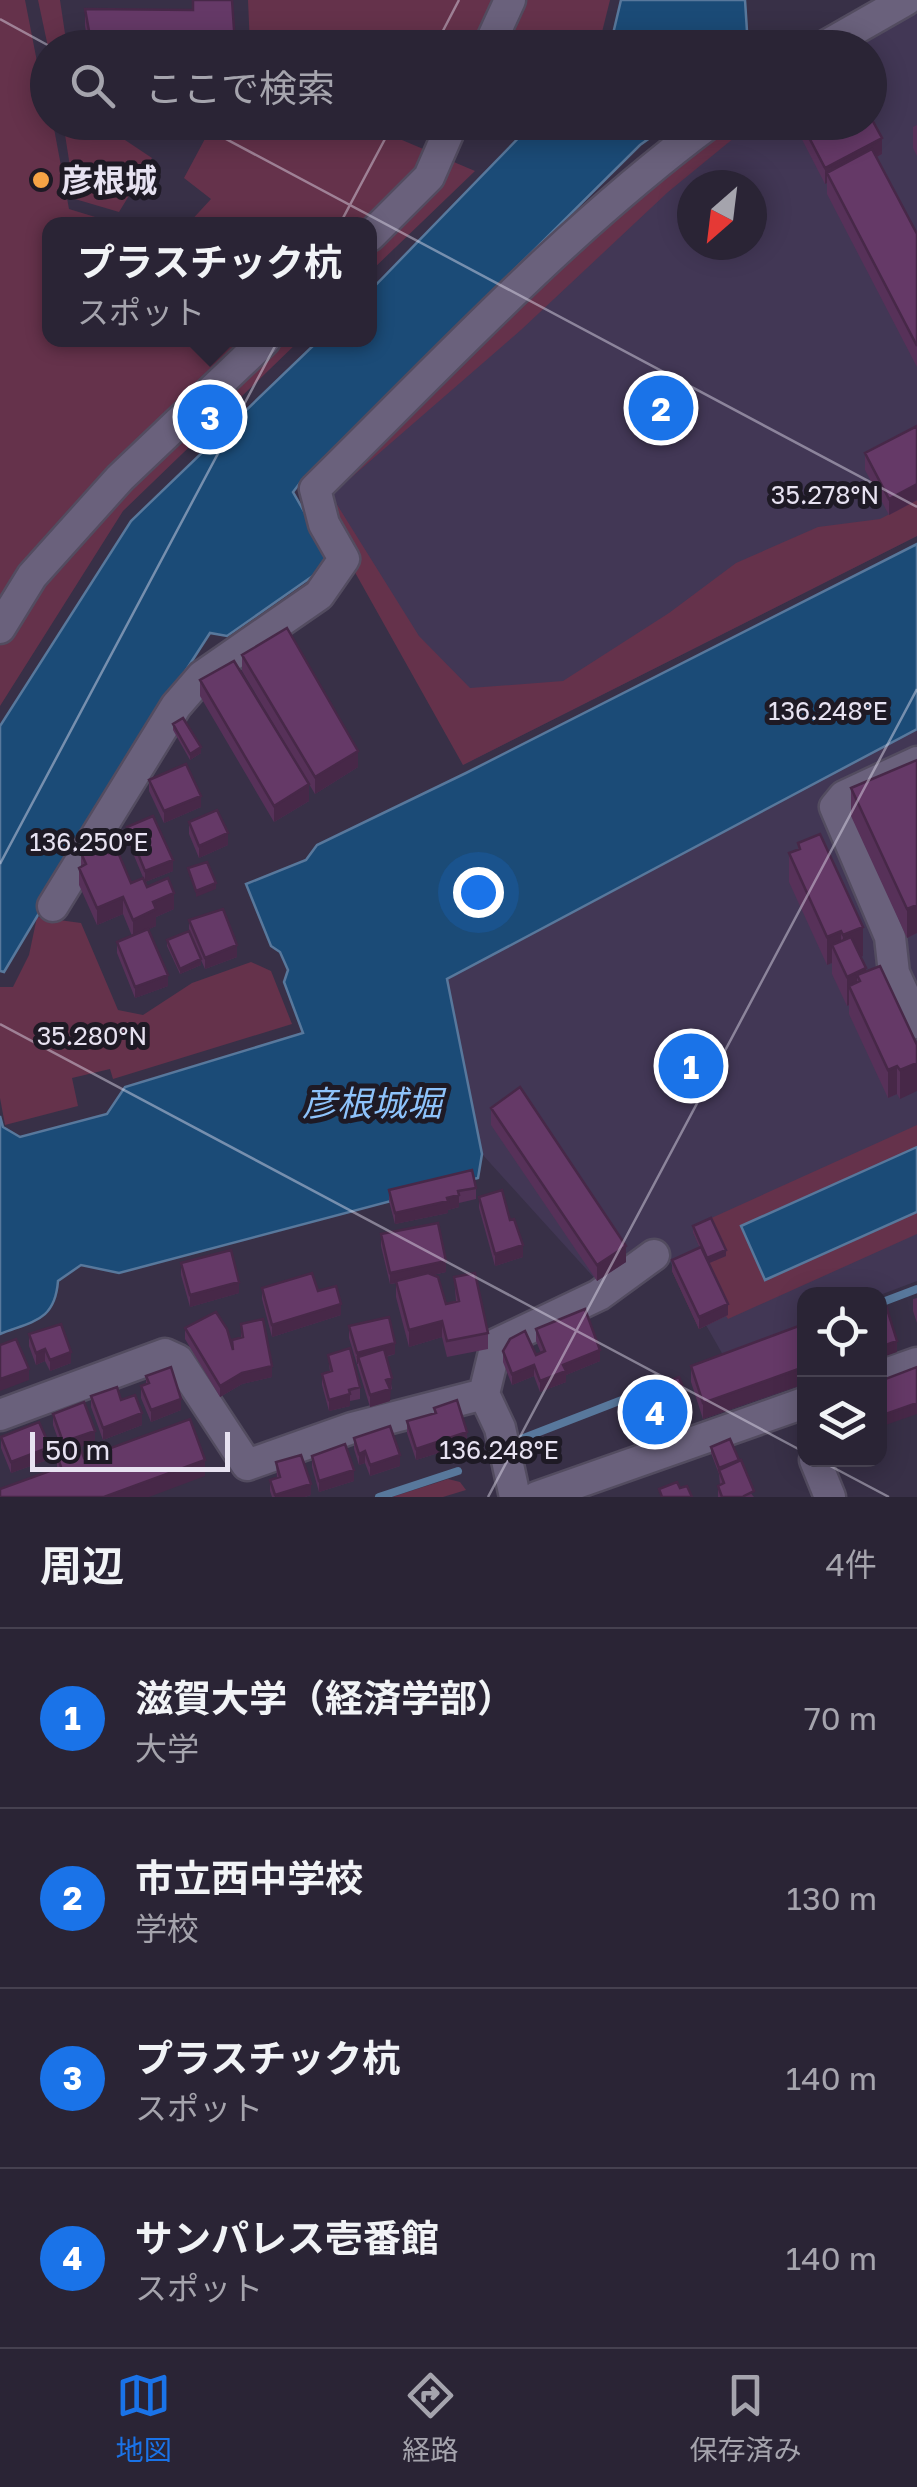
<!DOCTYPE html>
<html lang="ja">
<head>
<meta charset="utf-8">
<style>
	:root { --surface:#2a2435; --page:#363041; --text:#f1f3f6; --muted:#a5a4ad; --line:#464150; --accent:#1a73e8 }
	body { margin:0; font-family:"Golos Text","Noto Sans JP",sans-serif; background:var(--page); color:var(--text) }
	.controls { position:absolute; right:30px; bottom:30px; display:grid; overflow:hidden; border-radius:20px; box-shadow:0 5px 25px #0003 }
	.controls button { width:90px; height:90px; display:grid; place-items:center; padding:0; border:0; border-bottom:2px solid var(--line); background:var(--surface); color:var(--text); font:50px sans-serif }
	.compass { position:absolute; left:677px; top:170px; width:90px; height:90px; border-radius:50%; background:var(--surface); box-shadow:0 5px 25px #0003; rotate:208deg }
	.scale { position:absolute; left:30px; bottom:25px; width:200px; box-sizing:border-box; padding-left:10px; border:5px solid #e7e2f1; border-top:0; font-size:28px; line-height:35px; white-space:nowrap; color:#e7e2f1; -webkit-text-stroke:8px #1e1a25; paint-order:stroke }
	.you { position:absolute; left:478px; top:892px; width:35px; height:35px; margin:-25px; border:8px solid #fff; border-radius:50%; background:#1a73e8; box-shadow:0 0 0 15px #1a73e833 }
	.badge { display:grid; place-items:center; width:65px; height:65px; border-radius:50%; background:var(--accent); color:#fff; font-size:32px; font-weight:700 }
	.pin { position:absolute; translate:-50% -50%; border:5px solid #fff; box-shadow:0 2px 10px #0006 }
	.popup { position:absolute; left:42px; top:217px; width:335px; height:130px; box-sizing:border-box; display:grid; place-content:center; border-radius:20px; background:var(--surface); filter:drop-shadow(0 2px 8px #0005); font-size:32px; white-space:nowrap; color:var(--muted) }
	.popup b { font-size:38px; color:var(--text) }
	.popup::after { content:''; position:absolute; left:50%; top:100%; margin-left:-20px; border:20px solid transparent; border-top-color:var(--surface) }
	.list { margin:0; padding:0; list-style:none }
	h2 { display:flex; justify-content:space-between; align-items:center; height:130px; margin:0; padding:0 40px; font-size:42px }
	h2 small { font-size:32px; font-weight:400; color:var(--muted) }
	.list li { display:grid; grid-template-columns:65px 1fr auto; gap:30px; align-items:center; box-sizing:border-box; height:180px; padding:0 40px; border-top:2px solid var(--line) }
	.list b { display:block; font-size:38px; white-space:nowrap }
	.list p { margin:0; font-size:32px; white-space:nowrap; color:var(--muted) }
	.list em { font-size:32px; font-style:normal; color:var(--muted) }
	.icon { flex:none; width:55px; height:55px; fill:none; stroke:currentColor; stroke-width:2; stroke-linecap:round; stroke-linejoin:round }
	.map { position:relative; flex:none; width:917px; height:1497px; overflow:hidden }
	.search { position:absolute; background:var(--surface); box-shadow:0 5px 25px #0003; left:30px; right:30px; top:30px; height:110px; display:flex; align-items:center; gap:25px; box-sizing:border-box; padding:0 35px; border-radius:55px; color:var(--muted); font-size:38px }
	.sheet { height:850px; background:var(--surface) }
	nav { display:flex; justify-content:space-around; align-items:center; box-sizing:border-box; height:140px; border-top:2px solid var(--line); background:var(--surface); font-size:28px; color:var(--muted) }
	nav a { display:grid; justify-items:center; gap:5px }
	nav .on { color:var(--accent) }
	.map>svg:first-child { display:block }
	.built { fill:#423755; fill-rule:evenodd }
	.green { fill:#65324b }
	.water { fill:#1b4b77; stroke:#58789c; stroke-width:2.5 }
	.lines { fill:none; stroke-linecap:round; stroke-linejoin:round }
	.stream { stroke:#58789c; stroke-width:8 }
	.minor-casing { stroke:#534c60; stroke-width:35 }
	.minor { stroke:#6a617c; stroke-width:30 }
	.wall { fill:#573159 }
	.shaded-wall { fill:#472848 }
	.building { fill:#653967; stroke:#472848; stroke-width:2.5 }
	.ticks { fill:none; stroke:#e7e2f1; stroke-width:2.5; stroke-opacity:0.45 }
	.poi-dot { fill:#f5a345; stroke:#1e1a25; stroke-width:4 }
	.labels { text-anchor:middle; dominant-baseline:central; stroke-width:10; stroke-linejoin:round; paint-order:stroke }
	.poi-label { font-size:32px; font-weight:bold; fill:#e7e2f1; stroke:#1e1a25; text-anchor:start }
	.water-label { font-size:35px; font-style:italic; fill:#8ec3fb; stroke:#1e1a25 }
	.ticks-label { font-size:25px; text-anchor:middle; fill:#e7e2f1; stroke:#1e1a25; stroke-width:10; stroke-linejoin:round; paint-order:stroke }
</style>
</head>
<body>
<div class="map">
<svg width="917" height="1497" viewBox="0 0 917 1497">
	<rect width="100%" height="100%" fill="#383047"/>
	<path class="built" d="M917,7v529l-454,229 -137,-277 396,-365 148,-1v-74l-29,-1zM692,185h60v60h-60z
		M917,729v552l-37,14 -76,-1v30l-81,31 -54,-95 -59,40 -13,-19 -115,-127 -35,-175z"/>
	<path class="green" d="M0,0h25l14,72 8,1 1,49 5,1 16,86 49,15 -68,1v115h23l9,5 6,-5h212l-177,171 -123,195z
		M38,0h22l7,47h-19z
		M248,0h253l-21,48 -230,-1z
		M519,0h91l-8,32 -15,15 -88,1z
		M214,122h80l5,3 -1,-2h64l113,48 -105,101v-47l-182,-1 23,-25 -27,-21z
		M722,123l29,1 -83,68 -146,137 -191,166 88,141 51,52 93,-7 106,-68 67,-50 82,-36 62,-8 37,-19v36l-454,229 -111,-198 -26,-79 159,-160z
		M70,126l54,9 1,5 27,18 -33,54 -44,-13 -11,-71z
		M37,917l44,6 37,87 25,5 49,-32 59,-21 20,9 21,53 -179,55 -3,-10 -38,9 6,28 -73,19 -5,-27v-111h13l16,-32z
		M917,1125v109l-189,85 -2,-3 -27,13 -27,-58 32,-14 -11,-25 14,-12z
		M448,1479l12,3 6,8 -23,7h-51z"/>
	<path class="water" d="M621,0h124l3,47h-147l12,-13z
		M533,123h138l-31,22 -337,334 -10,13 37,65 -3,9 -100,70 -17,-3 -53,82 -153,257 -4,-1v-245l131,-205 188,-181h51v-49z
		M917,544v185l-470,250 35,175 -4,24 -359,95 -38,-8 -23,16c-3,40 -25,40 -58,53v-218l3,11 17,10 87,-23 18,-27 178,-54 -19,-51 4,-12 -8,-18 -9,-6 -25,-62 60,-24 11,-15 149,-72z
		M917,1147v65l-152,68 -24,-54z"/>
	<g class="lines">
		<path class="stream" d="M880,1303l37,-14
			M521,1439l106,-41
			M379,1497l79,-26"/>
		<defs>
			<path id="minor" d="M488,48l22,-48
				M822,48l84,-48
				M370,236l59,-59 24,-55
				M0,628l32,-52 88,-98 145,-138
				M917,762l-73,34 -9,11 55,130 4,36 23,50
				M53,906l123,-200 26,-30 117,-81 25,-36 -20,-35 -9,-35c128,-126 252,-260 396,-367
				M880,1376l37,-13
				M0,1415l165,-61 13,6 69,105 105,-37 132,-34
				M815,1460l15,37
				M515,1497l-15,-69 -16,-34 12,-50 103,-49 55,-40
				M537,1497l267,-94"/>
		</defs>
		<use href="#minor" class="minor-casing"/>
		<use href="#minor" class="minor"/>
	</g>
	<path class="wall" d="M232,0l3,48h-146l-4,-22v-17l108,1z
		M793,122h77l12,32 -6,3 41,77v133l-90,-173v-11l-2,1z
		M917,125v31l-4,-8v-21z
		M917,426v74l-28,15 -24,-45v-17z
		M242,655l116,112 -43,27 -73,-123z
		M200,680l109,121 -35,21 -74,-126z
		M173,724l28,29 -11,7 -17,-30z
		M917,760v173l-10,5 -56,-122v-28z
		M149,780l52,27 -37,16 -15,-32z
		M189,822l39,23 -29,13 -10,-24z
		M127,827l46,44 -28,11 -18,-43z
		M798,843l65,113 -2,1 5,15 51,73 -17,54 -3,-5 -9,4 -39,-84v-9l-2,1 -15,-32v-11l-5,2 -38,-83v-29l9,-3z
		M81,853h28l22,30 16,4 27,22 -18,8v9l-7,3 19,57 -33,12 -18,-45v-11l15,-6 -9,-22 -26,11 -18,-40v-17l2,-1z
		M189,920l48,37 -32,12 -4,-9v5l-21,9 -13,-28v-6l22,-8z
		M491,1108l135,154 -29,19 -106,-156z
		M476,1188v11l-17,4v4l-11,3v3l-53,11 -6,-23v-11z
		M479,1197l31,23 13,37 -28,9 -16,-58z
		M693,1226l33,30 -17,7 19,52 -29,14 -27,-58v-11l28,-12 -7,-16z
		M381,1234l65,38 -13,3 13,29 10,-3 -2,-24 34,56v16l-41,8 -5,-20 -33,10 -13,-50v-14l-6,1 -9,-38z
		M181,1263l58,30 -49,14 -9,-32z
		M262,1288l56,3 23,24 -69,22 -10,-38z
		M917,1298v25l-4,-12v-12z
		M241,1324l31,53 -30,7 -22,13 -35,-58v-11l47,19 9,-9z
		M804,1324v60l-101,35 -12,-37v-16z
		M349,1326l46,28 -9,3 6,32 -2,1v11l-20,6 -21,-69z
		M536,1329l64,32 -34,14v7l-26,10 -6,-16 -22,9 -9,-23v-11l33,4 5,-2 -5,-12z
		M29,1334l42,29 -21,8 -5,-10 -9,4 -7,-19z
		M328,1355l32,32v12l-10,2v5l-21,5 -7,-26v-11l8,-2z
		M146,1376l35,34 -30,12 -10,-24v-12l5,-1z
		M91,1396l30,4 21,25 -39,15 -12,-33z
		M622,1398l67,17 -59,21 -8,-27z
		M434,1408l33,36 -51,16 -9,-27v-12l27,-7z
		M53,1414l42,28 -15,5 4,11 121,18 -148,-8v-13l6,-2 -10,-28z
		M1,1437l49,22 -39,14 -10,-25z
		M354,1438l46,28 -30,10 -5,-13 -6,2 -5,-16z
		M711,1447l43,50h-38h2v-11l2,-1 -1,-11 -8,-21z
		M312,1456l42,25 -35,11 -7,-25z
		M276,1462l35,33 -6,2h-33l-2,-6v-11l7,-2z"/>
	<path class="shaded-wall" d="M882,138v16l-51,27 -4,-8v10l-2,1v-16z
		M917,484v16l-28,15v-16z
		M201,747v6l-11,7v-6z
		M358,751v16l-43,27v-17z
		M309,784v17l-35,21v-16z
		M201,796v11l-37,16v-12z
		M228,833v12l-29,13v-12z
		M173,860v11l-28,11v-11z
		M216,883v6l-20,8v-6z
		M174,893v16l-18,8v9l-23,11v-17l20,-18z
		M123,897v17l-26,11v-17z
		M917,905v28l-10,5v-29z
		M863,927v29l-20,8v-29z
		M841,931v29l-9,-15v18l-5,2v-28z
		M237,945v12l-32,12v-11z
		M201,959v6l-21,9v-5z
		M866,968v29l-9,-22v26l-8,-15v19l-2,1v-29z
		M168,975v11l-33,12v-11z
		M917,1063v28l-17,8v-29z
		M897,1066v28l-9,4v-28z
		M459,1195v12l-11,3v3l-53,11v-11z
		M523,1245v12l-28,9v-12z
		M626,1246v16l-29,19v-16z
		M726,1250v6l-19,8v-6z
		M446,1261v11l-56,12v-11z
		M239,1282v11l-49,14v-12z
		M341,1304v11l-69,22v-12z
		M728,1304v11l-29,14v-12z
		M442,1321v16l-33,10v-17z
		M897,1341v11l-17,6v-11z
		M395,1343v11l-35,9 -2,-6v7h-1v-11z
		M45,1349v12l-9,4v-12z
		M600,1350v11l-34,14v7l-26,10v-11l23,-16z
		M71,1352v11l-21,8v-11z
		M534,1365v11l-22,9v-11z
		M272,1366v11l-30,7 -22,13v-11l22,-13z
		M804,1367v17l-101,35v-16z
		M29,1369v11l-29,11v-12z
		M392,1378l-2,23 -20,6v-12l16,-15z
		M350,1394v12l-21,5v-11z
		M181,1399v11l-30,12v-12z
		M689,1403v12l-59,21v-12z
		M917,1403v11l-37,13v-11z
		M142,1413v12l-39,15v-12z
		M95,1431v11l-32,11v-11z
		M467,1432v12l-51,16v-11z
		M50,1447v12l-39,14v-11z
		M365,1451v12l-6,2v-11z
		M400,1455v11l-30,10v-11z
		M205,1460v16l-56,21h-45z
		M354,1470v11l-35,11v-11z
		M311,1484v11l-6,2h-30v-2z"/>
	<path class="building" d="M193,0h39l3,44 -144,-2 -6,-33 108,1z
		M870,116l12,22 -57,30 -24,-46h69z
		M872,149l45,85v112l-90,-173z
		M917,426v58l-28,15 -24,-46z
		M287,628l71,123 -43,26 -73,-122z
		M234,661l75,123 -35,22 -74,-126z
		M183,718l18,29 -11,7 -17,-30z
		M917,760v145l-10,4 -56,-121z
		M186,764l15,32 -37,15 -15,-31z
		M217,810l11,23 -29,13 -10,-24z
		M153,816l20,44 -28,11 -18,-44z
		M820,834l43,93 -20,8 -2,-4 -14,6 -38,-84 11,-4 -2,-6z
		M104,843l5,10 8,-3 14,33 12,-5 4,9 21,-9 6,15 -21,9 3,7 -23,11 -10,-23 -26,11 -18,-40 7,-4 -5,-11z
		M207,862l9,21 -20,8 -8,-23z
		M223,909l14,36 -32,13 -16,-38z
		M148,929l20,46 -33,12 -18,-45z
		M189,931l12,28 -21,10 -13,-29z
		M851,937l15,31 -19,9 -15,-32z
		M880,966l37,79v18l-17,7 -3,-4 -9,4 -39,-84 11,-5 -3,-6z
		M520,1087l106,159 -29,19 -106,-157z
		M472,1170l4,18 -18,3 1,4 -12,3 1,3 -53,12 -6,-23z
		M502,1190l8,30 4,-1 9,26 -28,9 -16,-57z
		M711,1218l15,32 -19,8 -14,-32z
		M438,1223l8,38 -56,12 -9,-39z
		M701,1247l27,57 -29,13 -27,-57z
		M231,1250l8,32 -49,13 -9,-32z
		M312,1273l6,18 18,-5 5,18 -69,21 -10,-37z
		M428,1273l10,4 8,27 13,-3 -5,-24 21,-4 13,60 -41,8 -5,-20 -33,9 -13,-49z
		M886,1306l11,35 -17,6v-39z
		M585,1309l15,41 -37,15 3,6 -26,10 -6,-16 -22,9 -9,-23 7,-12 15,-8 11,24 9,-4 -9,-22z
		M216,1312l11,17 6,21 -1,-10 11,-3 -2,-13 22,-5 9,47 -30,7 -22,13 -35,-58z
		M389,1317l6,26 -38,10 -8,-27z
		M61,1324l10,28 -21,8 -5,-11 -9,4 -7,-19z
		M804,1324v43l-101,36 -12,-37z
		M16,1339l13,30 -29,10v-34z
		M350,1348l10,39 -11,3 1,4 -21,6 -7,-26 10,-3 -4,-16z
		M384,1349l8,29 -6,2 4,9 -20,6 -12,-38z
		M171,1367l10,32 -30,11 -10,-24 8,-3 -3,-7z
		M917,1367v36l-37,13v-35z
		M679,1377l10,26 -59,21 -8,-26z
		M117,1387l4,13 14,-5 7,18 -39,15 -12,-32z
		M457,1400l10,32 -51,17 -9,-28 29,-8 -2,-5z
		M84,1402l11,29 -32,11 -10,-28z
		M190,1419l15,41 -101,37h-104v-8l61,-22 -4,-12 23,-9 4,12z
		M39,1422l11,25 -39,15 -10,-25z
		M390,1426l10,29 -30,10 -5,-14 -6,3 -5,-16z
		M730,1439l9,21 -20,8 -8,-21z
		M345,1444l9,26 -35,11 -7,-25z
		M301,1455l10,29 -36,11 -5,-15 10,-3 -4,-15z
		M741,1460l13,31 -10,5v1h-22l-4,-11 6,-3 -5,-13z
		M677,1482l3,6 7,-2 5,11h-30l-3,-8z"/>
	<path class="ticks" d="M0,19l53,29M434,48l25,-48M194,122l723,385M0,864l394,-742M0,1024l804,428M819,1460l70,37M488,1497l429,-808"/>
	<circle class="poi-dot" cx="41" cy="180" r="10"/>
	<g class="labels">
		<g class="poi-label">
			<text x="61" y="180">彦根城</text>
		</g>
		<g class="water-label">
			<text x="372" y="1103">彦根城堀</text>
		</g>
	</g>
	<g class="ticks-label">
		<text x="825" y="504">35.278°N</text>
		<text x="828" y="720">136.248°E</text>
		<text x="89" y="851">136.250°E</text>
		<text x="92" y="1045">35.280°N</text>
		<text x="499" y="1459">136.248°E</text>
	</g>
</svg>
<div class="controls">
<button><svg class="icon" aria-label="locate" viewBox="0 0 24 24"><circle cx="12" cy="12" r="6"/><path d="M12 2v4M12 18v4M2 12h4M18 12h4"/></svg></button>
<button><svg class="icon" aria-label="layers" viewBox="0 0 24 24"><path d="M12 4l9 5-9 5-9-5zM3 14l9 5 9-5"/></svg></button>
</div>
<svg class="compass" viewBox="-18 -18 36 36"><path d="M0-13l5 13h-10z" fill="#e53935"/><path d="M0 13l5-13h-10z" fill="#a5a4ad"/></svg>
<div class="scale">50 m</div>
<div class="you"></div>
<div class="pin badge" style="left:691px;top:1066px">1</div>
<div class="pin badge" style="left:661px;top:408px">2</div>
<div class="pin badge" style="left:210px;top:417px">3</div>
<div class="popup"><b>プラスチック杭</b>スポット</div>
<div class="pin badge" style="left:655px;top:1412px">4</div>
<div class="search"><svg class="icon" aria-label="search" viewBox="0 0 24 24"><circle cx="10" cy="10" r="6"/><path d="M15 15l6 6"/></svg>ここで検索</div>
</div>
<section class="sheet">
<h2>周辺<small>4件</small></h2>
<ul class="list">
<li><span class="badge">1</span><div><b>滋賀大学（経済学部）</b><p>大学</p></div><em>70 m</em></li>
<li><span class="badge">2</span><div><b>市立西中学校</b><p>学校</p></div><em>130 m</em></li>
<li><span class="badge">3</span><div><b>プラスチック杭</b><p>スポット</p></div><em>140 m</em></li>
<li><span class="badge">4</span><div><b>サンパレス壱番館</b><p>スポット</p></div><em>140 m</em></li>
</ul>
</section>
<nav>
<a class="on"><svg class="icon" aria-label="map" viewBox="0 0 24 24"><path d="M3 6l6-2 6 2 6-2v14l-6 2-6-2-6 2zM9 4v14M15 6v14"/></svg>地図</a>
<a><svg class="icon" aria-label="directions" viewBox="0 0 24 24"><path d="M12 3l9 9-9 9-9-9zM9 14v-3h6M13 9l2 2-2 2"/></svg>経路</a>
<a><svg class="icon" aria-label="saved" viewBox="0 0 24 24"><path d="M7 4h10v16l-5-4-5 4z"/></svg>保存済み</a>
</nav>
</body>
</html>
